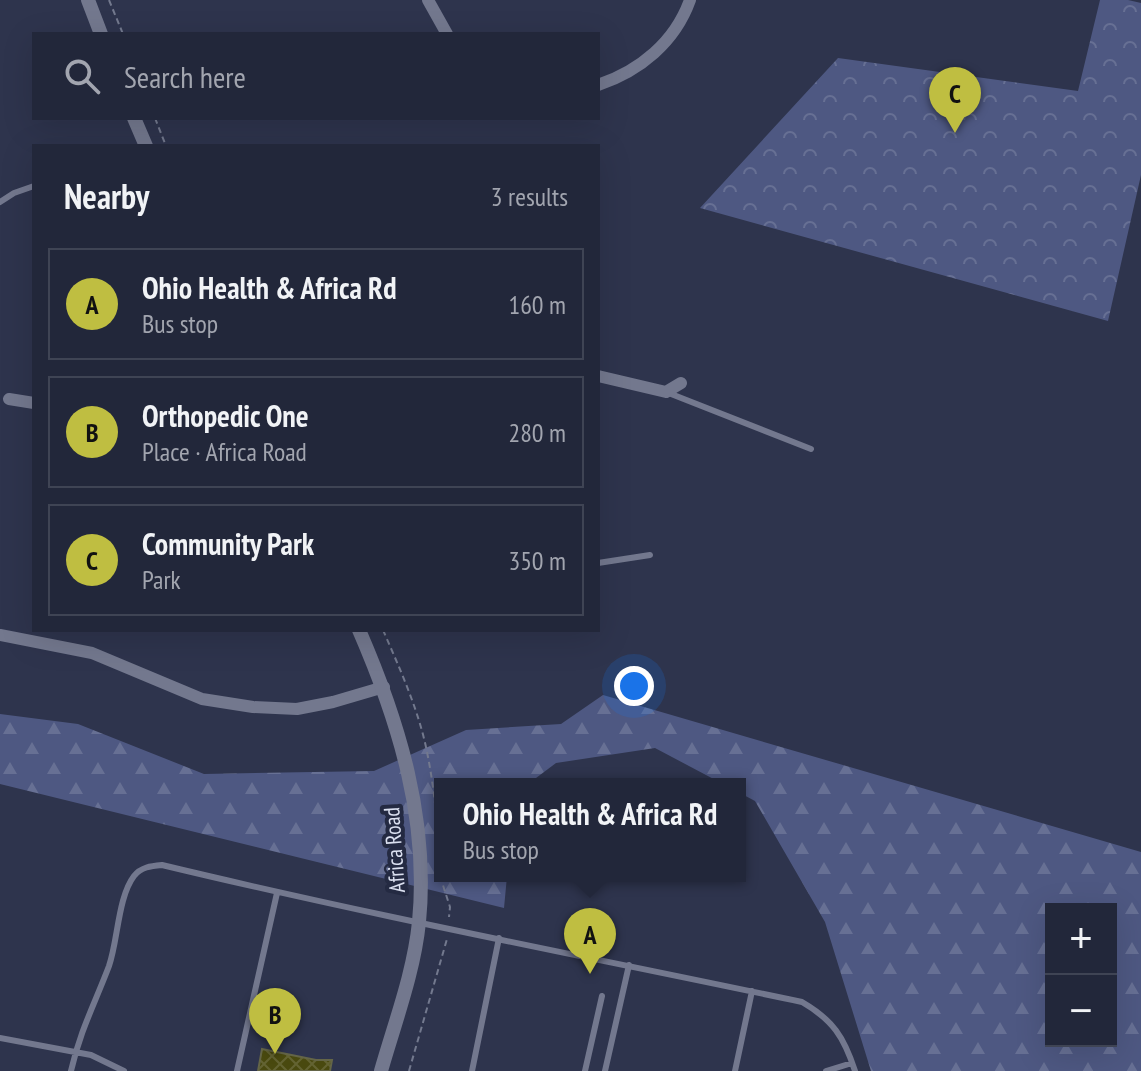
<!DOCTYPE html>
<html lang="en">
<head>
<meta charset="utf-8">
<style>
	:root { --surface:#22273a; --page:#2a2f42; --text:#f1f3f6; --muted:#a2a5af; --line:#3f4454; --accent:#bfbe41 }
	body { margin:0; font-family:"PT Sans Narrow",sans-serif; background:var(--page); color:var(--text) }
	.controls { position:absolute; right:24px; bottom:24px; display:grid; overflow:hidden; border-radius:0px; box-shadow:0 8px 32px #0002 }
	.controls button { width:72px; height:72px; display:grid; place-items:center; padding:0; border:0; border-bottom:2px solid var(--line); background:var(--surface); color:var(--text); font:40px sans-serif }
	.you { position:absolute; left:634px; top:686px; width:28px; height:28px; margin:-20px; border:6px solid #fff; border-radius:50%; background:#1a73e8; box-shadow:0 0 0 12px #1a73e833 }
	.badge { display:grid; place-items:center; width:52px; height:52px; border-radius:50%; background:var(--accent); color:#111; font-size:26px; font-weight:700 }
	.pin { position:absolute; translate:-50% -66px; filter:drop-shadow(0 2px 4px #0008) }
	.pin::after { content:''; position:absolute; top:42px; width:28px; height:24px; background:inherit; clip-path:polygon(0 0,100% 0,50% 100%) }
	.popup { position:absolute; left:434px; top:778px; width:312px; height:104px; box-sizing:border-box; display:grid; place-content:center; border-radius:0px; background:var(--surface); filter:drop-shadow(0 2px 6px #0005); font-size:26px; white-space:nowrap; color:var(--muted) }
	.popup b { font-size:30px; color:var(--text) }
	.popup::after { content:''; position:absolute; left:50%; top:100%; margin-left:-16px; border:16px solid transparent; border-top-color:var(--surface) }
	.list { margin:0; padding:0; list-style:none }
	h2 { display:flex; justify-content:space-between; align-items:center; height:104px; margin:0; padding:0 32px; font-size:34px }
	h2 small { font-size:26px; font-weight:400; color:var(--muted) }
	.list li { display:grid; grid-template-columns:52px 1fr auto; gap:24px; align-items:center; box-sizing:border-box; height:112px; margin:0 16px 16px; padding:0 16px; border:2px solid var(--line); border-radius:0px }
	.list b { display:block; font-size:30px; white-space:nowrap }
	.list p { margin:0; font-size:26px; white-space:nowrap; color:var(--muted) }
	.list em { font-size:26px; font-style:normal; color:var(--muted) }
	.icon { flex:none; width:44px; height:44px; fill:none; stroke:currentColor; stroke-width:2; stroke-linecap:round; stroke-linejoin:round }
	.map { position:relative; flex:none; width:1141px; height:1071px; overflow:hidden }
	.search { position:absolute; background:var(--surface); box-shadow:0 8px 32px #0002; left:32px; top:32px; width:568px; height:88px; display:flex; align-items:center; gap:20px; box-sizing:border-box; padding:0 28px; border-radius:0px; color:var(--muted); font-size:30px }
	.panel { position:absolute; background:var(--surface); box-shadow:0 8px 32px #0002; left:32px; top:144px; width:568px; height:488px; border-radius:0px }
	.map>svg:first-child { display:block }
	.forest { fill:url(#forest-firs); fill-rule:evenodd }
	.park { fill:url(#park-crowns) }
	.building { fill:url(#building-cross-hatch); stroke:#646547; stroke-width:2 }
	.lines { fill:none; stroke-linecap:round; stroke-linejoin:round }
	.path { stroke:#73798e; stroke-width:2; stroke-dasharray:6 4; stroke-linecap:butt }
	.service { stroke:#73788e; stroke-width:6 }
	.minor { stroke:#73788e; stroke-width:12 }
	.tertiary { stroke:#73788e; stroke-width:14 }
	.labels { text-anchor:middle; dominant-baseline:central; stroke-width:8; stroke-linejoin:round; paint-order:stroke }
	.street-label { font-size:22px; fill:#dbe0f0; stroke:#242a42 }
</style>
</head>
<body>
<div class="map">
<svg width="1141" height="1071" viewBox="0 0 1141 1071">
	<defs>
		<pattern id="forest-firs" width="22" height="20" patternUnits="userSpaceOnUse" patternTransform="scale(2)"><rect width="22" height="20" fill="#4e5882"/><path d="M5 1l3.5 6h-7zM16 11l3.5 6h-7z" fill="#677094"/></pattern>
		<pattern id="park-crowns" width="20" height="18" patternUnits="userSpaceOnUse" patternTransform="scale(2)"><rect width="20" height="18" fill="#4e5882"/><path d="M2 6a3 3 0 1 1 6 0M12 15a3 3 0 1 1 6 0" fill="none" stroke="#677094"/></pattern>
		<pattern id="building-cross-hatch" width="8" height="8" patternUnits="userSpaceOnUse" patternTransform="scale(2)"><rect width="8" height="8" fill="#49490f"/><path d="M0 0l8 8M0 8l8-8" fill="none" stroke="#636332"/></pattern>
	</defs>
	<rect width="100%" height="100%" fill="#2e344d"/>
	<path class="forest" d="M603,695l538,157v219h-270l-46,-149 -70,-121 -15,-8v-9h-17l-68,-36 -99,15 -28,21h-88v92h67l-3,32 -504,-124v-70l78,10 126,50 170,-3 92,-41 95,-6zM1051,909h60v132h-60z"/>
	<path class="park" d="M1100,0h28l13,3v172l-33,146 -408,-113 138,-150 240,33z"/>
	<path class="building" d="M262,1049l54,11h16l-2,11h-72z"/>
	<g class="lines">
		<path class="path" d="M109,0l14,34
			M155,118l11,28
			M383,630c17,39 36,81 44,122 8,39 11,78 13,117
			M440,876l10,31 -1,10
			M409,1071l38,-132"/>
		<path class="service" d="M0,202l14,-9 20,-7
			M666,392l145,57
			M598,563l52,-8
			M0,1038l91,17 33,16
			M71,1071c9,-40 24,-68 38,-105 9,-26 9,-69 25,-90 7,-9 17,-10 28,-11 212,51 426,92 640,137 31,18 42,35 53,69
			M237,1071l40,-178
			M472,1071l27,-133
			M585,1071l17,-75
			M605,1071l24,-106
			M735,1071l17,-80
			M826,1071l26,-8"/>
		<path class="minor" d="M428,0l19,34
			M598,85c42,-14 77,-43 92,-85
			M598,376l68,16 15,-9
			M9,399l25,4
			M0,635l92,18 110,46 51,8 44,2 36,-7 51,-15"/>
		<path class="tertiary" d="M88,0l13,34
			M134,118l12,28
			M359,630c40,92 70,190 60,292 -5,50 -24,100 -38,149"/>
	</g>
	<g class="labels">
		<g class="street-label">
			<text transform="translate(394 850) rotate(-94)">Africa Road</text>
		</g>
	</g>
</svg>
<div class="controls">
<button>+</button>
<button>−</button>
</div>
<div class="you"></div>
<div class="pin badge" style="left:590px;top:974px">A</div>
<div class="popup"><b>Ohio Health &amp; Africa Rd</b>Bus stop</div>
<div class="pin badge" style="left:275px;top:1054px">B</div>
<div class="pin badge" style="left:955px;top:133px">C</div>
<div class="search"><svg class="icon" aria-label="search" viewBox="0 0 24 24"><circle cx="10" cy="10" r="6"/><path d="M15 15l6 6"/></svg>Search here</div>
<section class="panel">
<h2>Nearby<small>3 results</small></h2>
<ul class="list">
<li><span class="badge">A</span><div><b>Ohio Health &amp; Africa Rd</b><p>Bus stop</p></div><em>160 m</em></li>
<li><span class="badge">B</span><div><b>Orthopedic One</b><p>Place · Africa Road</p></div><em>280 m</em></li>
<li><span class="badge">C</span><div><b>Community Park</b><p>Park</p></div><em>350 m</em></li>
</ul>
</section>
</div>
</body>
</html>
